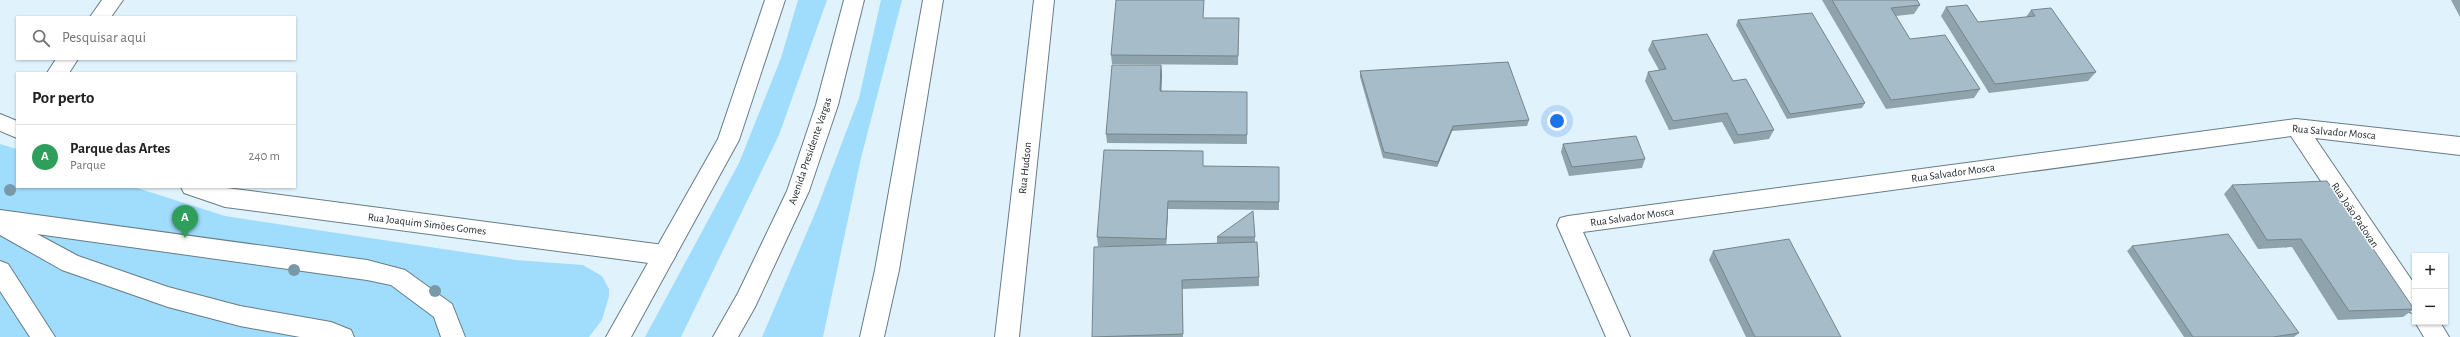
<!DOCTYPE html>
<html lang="pt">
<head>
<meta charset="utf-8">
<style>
	:root { --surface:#fff; --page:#f6f6f6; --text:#222; --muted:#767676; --line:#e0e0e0; --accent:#111827 }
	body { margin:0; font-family:"Alegreya Sans",sans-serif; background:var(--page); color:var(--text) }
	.controls { position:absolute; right:12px; bottom:12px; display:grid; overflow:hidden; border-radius:0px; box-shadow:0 1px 3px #0004 }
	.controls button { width:36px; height:36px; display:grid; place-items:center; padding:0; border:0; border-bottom:1px solid var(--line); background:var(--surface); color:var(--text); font:20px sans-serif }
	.you { position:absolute; left:1557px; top:121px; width:14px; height:14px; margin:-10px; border:3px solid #fff; border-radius:50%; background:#1a73e8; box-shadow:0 0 0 6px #1a73e833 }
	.badge { display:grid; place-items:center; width:26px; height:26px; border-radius:50%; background:var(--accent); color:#fff; font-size:13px; font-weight:700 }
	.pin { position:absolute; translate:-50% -33px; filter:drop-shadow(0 1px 2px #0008) }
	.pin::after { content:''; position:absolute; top:21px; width:14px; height:12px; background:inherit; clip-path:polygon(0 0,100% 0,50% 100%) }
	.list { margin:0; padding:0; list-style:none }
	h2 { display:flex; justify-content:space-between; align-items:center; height:52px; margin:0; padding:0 16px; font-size:17px }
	h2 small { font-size:13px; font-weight:400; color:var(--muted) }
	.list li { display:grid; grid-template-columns:26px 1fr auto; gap:12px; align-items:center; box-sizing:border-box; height:64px; padding:0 16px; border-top:1px solid var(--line) }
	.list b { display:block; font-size:15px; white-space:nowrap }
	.list p { margin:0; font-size:13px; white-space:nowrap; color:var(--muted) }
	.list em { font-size:13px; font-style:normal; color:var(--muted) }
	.icon { flex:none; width:22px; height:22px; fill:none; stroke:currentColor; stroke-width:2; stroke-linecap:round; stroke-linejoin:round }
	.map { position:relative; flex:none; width:2460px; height:337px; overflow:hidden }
	.search { position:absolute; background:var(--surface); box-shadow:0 1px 3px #0004; left:16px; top:16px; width:280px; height:44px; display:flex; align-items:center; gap:10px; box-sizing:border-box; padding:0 14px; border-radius:0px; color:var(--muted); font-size:15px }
	.panel { position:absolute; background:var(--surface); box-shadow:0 1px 3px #0004; left:16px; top:72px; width:280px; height:116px; border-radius:0px }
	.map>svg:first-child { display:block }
	.green { fill:#a0dcfc }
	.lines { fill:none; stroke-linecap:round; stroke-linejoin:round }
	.minor-casing { stroke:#677c87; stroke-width:2 }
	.major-casing { stroke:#677c87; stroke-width:2 }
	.minor { fill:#fff; fill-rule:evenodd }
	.major { fill:#fff; fill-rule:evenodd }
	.tree { fill:#7999a8 }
	.wall { fill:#8fa3ad }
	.shaded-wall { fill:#74848d }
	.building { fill:#a6bdc9; stroke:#74848d }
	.labels { text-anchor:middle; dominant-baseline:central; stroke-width:3; stroke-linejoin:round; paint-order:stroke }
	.street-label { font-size:11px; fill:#1a2227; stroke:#fff }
</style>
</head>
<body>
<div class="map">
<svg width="2460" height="337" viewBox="0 0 2460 337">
	<rect width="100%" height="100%" fill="#e0f3fd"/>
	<path class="green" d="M798,0h29l-48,135 -98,202h-36l94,-174 42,-105z
		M881,0h21l-41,158 -38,179h-61l54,-126 43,-113z
		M0,144l17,5v38h117l91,29 291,44 67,5 19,11 7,13v7l-7,24 -13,17h-589z"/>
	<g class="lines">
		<defs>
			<path id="minor" d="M102,0h21l-12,17h-21z
				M1034,0h20l-35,337h-24z
				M56,59h22l-9,14h-22z
				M0,114l17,7v17l-17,-7z
				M2296,119l164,18v18l-145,-17 100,147v29l-8,-3 -116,-175 -708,96 47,105h-24l-49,-112 3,-7 8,-2z
				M181,187h38l445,58 8,3 4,7 -4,7 -8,3 -439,-58 -41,-14z
				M0,210l367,50 38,10 47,34 13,33h-24l-7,-20 -43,-32 -24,-5 -330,-46 41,22 90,31 72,19 91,16 20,8 3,7h-54l-60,-11 -72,-19 -106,-37 -62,-35z
				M0,261l8,3 47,73h-25l-30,-46z
				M2415,322h25l9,15h-25z"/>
			<path id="major" d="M765,0h20l-46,140 -108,197h-25l112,-198z
				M844,0h20l-26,105 -29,86 -54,116 -17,30h-25l25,-44 49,-102 29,-86z
				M923,0h20l-44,270 -15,67h-24l15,-67z"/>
		</defs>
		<use href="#minor" class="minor-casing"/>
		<use href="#major" class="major-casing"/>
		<use href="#minor" class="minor"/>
		<use href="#major" class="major"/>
	</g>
	<g class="tree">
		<circle cx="10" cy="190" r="6"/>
		<circle cx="294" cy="270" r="6"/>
		<circle cx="435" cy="291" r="6"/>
	</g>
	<path class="wall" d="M1822,0h95l3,5 -6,9 -18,2 14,23 70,50 -6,9 -88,11z
		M2451,0h9v17z
		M1946,7l32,15 48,-5 5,-7 65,62 -8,9 -99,12 -48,-77z
		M1204,18h35l-1,47 -126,-1 -1,-9z
		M1738,20l127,83 -3,5 -75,11 -51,-94z
		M1652,41l81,40 41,49 -5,9 -35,5 -12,-22 -53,8 -24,-49 3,-9 11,-2 -11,-20z
		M1161,65l1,9 -1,18h86v52l-140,-1 -1,-9z
		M1360,71l169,49 -2,6 -75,5 -15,36 -54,-9 -23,-81z
		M1563,144l82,15 -3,9 -73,8 -8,-24z
		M1203,166l76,36v8l-111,-1 -2,36 67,-2h-16v-6h38v5l4,35v9l-77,3 1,48h-91l24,-91h-18l-1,-9z
		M2232,185l182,124 -11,8 -65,3 -46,-73 -34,2 -34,-55z
		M2132,246l167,87 -5,4h-110l-57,-86z
		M1713,251l128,86h-95l-37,-77z"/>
	<path class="shaded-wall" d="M1161,65l1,9 -1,26 -1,-9z
		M1453,126l-1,5 -15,36 1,-5z
		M1168,201v8l-2,38v-8z"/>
	<path class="building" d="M1116,0h88l-1,18h36l-1,38 -127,-1z
		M1832,0h85l3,5 -29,3 19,31 35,-4 35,54 -89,11z
		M1967,5l11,17 57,-6 -4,-6 20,-2 45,64 -101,12 -49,-77z
		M1812,13l53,90 -75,11 -52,-94z
		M1707,34l26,47 13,-2 28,51 -36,5 -11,-22 -54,8 -25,-49 18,-3 -14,-28z
		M1508,62l21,58 -76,6 -15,36 -54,-10 -24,-81z
		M1112,65h49l-1,26 87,1v43l-141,-1z
		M1636,136l9,23 -73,8 -9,-23z
		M1104,150l99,1v15l76,1v35l-111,-1 -2,38 -69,-2z
		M2327,181l87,128 -65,2 -48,-72 -34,1 -35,-55z
		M1253,211l2,26h-38z
		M2228,234l71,99 -26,4h-80l-61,-91z
		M1789,239l52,98h-86l-42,-86z
		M1257,242l2,35 -77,3 1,54 -91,3 2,-90z"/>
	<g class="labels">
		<g class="street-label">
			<text transform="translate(2334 132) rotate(5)">Rua Salvador Mosca</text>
			<text transform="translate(810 151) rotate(-71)">Avenida Presidente Vargas</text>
			<text transform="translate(1025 168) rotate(-84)">Rua Hudson</text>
			<text transform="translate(1953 173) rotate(-8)">Rua Salvador Mosca</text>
			<text transform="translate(2355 215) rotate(56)">Rua João Padovan</text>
			<text transform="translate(1632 217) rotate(-8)">Rua Salvador Mosca</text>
			<text transform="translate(427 224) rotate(7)">Rua Joaquim Simões Gomes</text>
		</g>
	</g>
</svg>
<div class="controls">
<button>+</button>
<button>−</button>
</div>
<div class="you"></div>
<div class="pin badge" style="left:185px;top:238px;background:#2e9e5b">A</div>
<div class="search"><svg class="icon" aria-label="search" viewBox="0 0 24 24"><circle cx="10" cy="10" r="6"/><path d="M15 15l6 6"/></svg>Pesquisar aqui</div>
<section class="panel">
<h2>Por perto<small></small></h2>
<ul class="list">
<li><span class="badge" style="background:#2e9e5b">A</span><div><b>Parque das Artes</b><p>Parque</p></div><em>240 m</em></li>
</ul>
</section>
</div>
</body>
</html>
